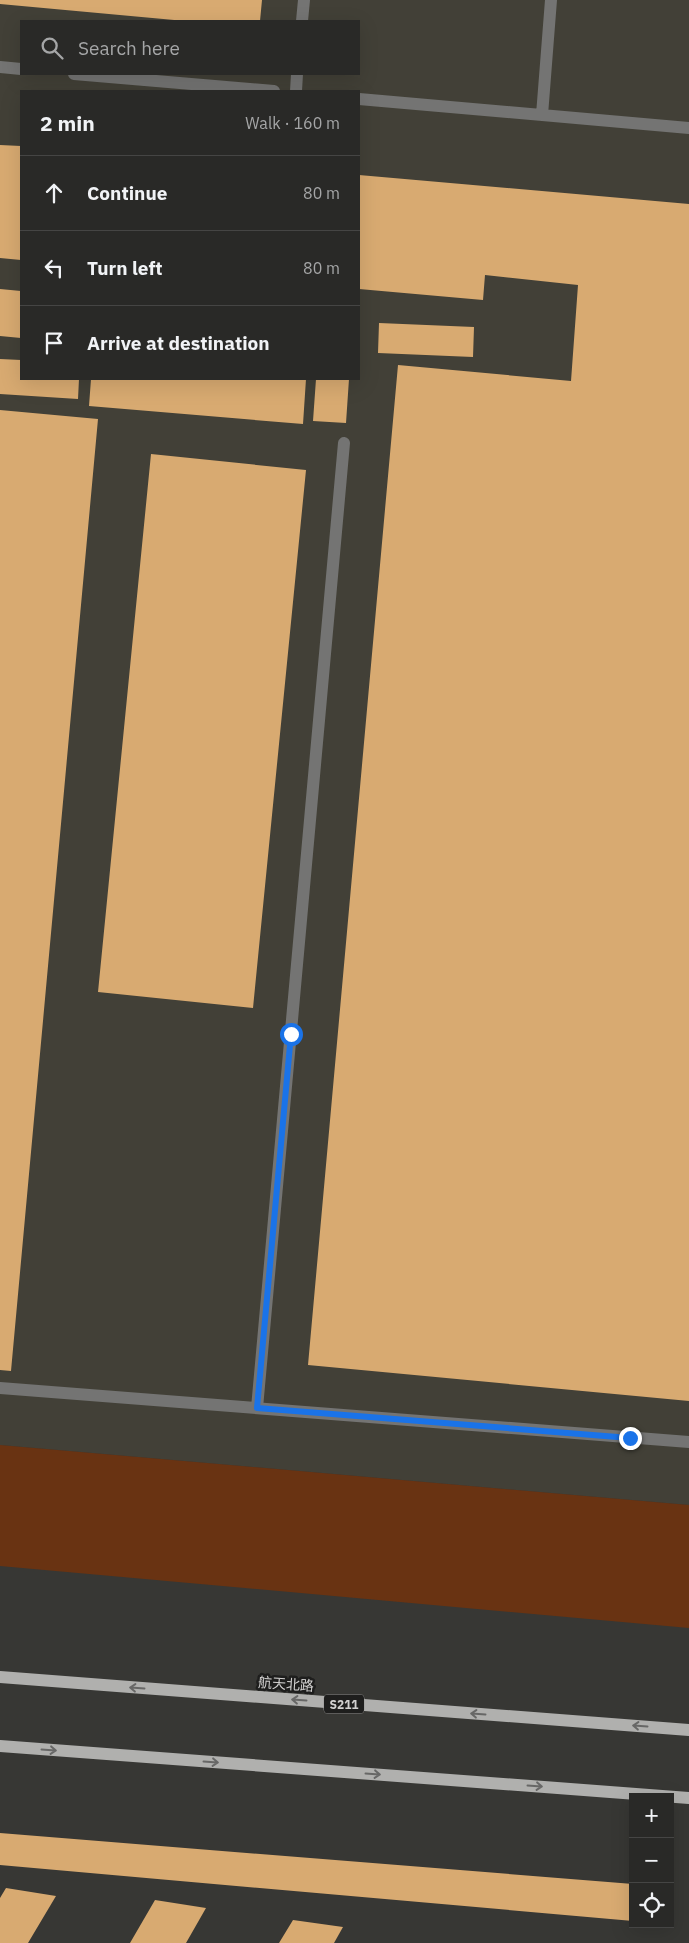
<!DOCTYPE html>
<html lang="en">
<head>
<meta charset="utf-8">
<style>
	:root { --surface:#292927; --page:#353533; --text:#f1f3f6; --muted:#a5a6a7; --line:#454544 }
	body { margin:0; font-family:"IBM Plex Sans","Noto Sans SC",sans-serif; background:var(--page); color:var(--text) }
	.controls { position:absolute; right:15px; bottom:15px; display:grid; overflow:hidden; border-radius:0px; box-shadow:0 5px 20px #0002 }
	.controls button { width:45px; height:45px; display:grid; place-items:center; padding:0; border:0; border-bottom:1px solid var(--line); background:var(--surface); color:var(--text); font:25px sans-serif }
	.stop { position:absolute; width:15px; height:15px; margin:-11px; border:4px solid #1a73e8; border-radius:50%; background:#fff }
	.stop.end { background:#1a73e8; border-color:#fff; box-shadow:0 1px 5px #0008 }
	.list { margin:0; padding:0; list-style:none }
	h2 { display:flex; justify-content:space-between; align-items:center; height:65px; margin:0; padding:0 20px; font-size:21px }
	h2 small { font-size:16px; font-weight:400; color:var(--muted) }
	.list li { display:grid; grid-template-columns:32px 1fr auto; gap:15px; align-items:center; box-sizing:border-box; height:75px; padding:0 20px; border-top:1px solid var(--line) }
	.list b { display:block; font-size:19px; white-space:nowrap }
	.list em { font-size:16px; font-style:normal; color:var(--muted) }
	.icon { flex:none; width:28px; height:28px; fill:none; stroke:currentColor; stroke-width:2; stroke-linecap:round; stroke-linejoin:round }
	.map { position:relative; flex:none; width:689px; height:1943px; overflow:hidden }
	.search { position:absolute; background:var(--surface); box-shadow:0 5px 20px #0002; left:20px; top:20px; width:340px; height:55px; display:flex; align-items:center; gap:12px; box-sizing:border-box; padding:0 18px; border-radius:0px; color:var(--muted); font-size:19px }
	.panel { position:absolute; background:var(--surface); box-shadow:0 5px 20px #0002; left:20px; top:90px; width:340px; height:290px; border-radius:0px }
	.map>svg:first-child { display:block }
	.built { fill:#424037; fill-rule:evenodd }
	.green { fill:#693312 }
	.building { fill:#d8aa71 }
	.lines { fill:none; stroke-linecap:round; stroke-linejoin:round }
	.minor { stroke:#747473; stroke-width:12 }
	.major { stroke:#b0b0ae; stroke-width:12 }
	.oneway { stroke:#676766 }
	.route { stroke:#1a73e8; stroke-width:6 }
	.labels { text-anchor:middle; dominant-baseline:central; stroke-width:5; stroke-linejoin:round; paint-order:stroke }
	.shield { fill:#1e1e1d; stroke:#9c9b9a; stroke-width:1 }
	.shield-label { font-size:12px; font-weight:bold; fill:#d2d1d0 }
	.street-label { font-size:14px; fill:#d2d1d0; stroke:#1e1e1d }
</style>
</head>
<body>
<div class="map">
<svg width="689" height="1943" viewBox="0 0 689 1943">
	<rect width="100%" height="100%" fill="#373734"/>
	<path class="built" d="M0,0h689v1505l-689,-60zM21,21h338v53h-338zM21,91h338v288h-338z"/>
	<path class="green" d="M0,1445l689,60v123l-689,-62z"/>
	<path class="building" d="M0,0h262l-2,21h-75l-185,-17z
		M0,145l21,1v114l-21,-2z
		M359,175l330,29v1197l-381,-36 90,-1000 173,16 7,-96 -93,-10 -2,25 -124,-11z
		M0,289l21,2v47l-21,-2z
		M379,323l95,4 -1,30 -95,-4z
		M0,359l21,1v19h58l-1,20 -78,-5z
		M91,379h215l-3,45 -214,-18z
		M316,379h33l-3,44 -33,-2z
		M0,410l98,9 -87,952 -11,-1z
		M151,454l155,16 -53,538 -155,-16z
		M0,1833l633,51v37l-633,-56z
		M6,1888l50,8 -28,47h-28v-45z
		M155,1900l51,8 -20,35h-56z
		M293,1920l50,7 -9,16h-55z"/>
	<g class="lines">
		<path class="minor" d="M302,21l2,-21
			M0,67l21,2
			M74,74l200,17
			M296,91l1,-17
			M359,99l330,29
			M542,115l9,-115
			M0,1388l689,54
			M257,1408l87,-965"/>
		<path class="major" d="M0,1677l689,53
			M0,1746l689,52"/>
	</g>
	<defs><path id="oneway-shaft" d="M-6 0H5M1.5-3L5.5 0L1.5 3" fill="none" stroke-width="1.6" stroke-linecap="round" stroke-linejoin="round" transform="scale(1.25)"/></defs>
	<g class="oneway">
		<use href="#oneway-shaft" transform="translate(137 1688) rotate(-176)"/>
		<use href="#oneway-shaft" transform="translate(299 1700) rotate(-176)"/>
		<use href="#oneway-shaft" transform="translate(478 1714) rotate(-176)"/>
		<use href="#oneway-shaft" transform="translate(640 1726) rotate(-176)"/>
		<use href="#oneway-shaft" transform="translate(49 1750) rotate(4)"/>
		<use href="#oneway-shaft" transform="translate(211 1762) rotate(4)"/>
		<use href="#oneway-shaft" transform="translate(373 1774) rotate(4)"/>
		<use href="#oneway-shaft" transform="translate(535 1786) rotate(4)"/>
	</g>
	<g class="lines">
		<path class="route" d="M291,1034l-34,374 373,30"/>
	</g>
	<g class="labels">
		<rect class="shield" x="324" y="1694.5" width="40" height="19" rx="4"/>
		<g class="shield-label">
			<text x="344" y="1704">S211</text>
		</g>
		<g class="street-label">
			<text transform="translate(286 1684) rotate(4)">航天北路</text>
		</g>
	</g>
</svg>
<div class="controls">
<button>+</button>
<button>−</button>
<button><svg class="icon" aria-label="locate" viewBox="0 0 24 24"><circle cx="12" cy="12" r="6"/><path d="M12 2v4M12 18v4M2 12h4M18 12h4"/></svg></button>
</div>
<div class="stop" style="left:291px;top:1034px"></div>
<div class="stop end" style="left:630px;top:1438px"></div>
<div class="search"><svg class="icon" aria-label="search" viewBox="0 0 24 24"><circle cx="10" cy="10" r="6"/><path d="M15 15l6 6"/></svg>Search here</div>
<section class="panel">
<h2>2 min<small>Walk · 160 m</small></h2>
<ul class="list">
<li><svg class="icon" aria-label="ahead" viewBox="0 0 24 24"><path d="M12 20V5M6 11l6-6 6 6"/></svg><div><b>Continue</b></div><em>80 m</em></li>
<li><svg class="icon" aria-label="left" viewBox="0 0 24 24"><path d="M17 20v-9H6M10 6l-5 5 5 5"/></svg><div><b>Turn left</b></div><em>80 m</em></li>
<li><svg class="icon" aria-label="arrive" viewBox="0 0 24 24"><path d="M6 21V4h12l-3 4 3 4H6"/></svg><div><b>Arrive at destination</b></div></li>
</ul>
</section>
</div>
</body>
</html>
